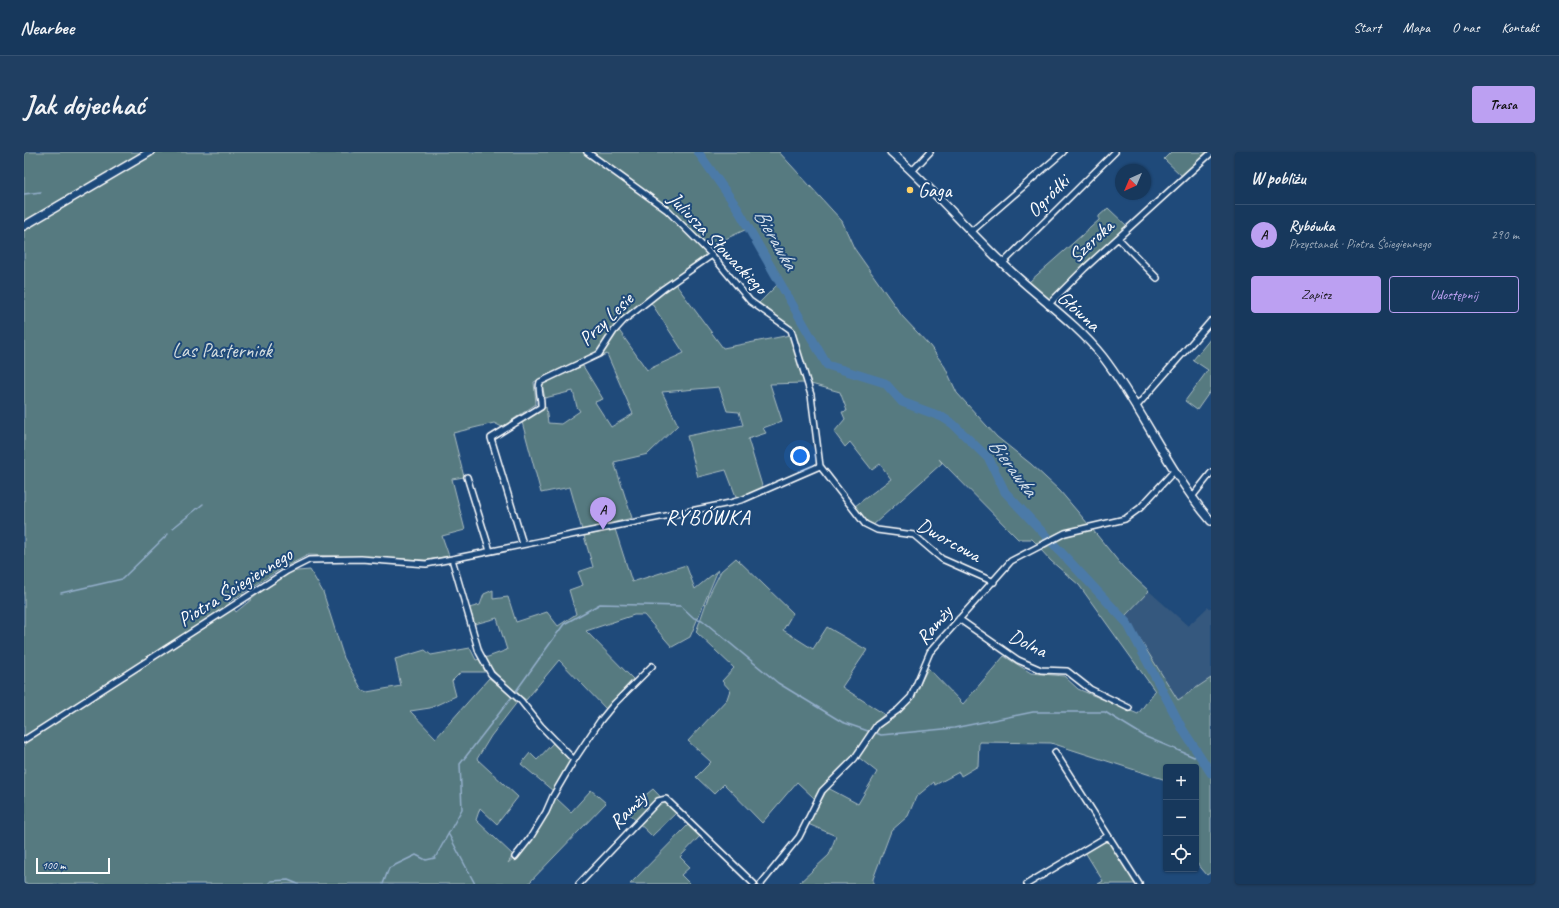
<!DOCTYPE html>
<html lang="pl">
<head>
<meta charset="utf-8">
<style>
	:root { --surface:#17385c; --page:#203f62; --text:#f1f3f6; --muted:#9eacbb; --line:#365272; --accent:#bca0f2 }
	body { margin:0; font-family:Caveat,sans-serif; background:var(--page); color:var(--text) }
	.controls { position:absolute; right:12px; bottom:12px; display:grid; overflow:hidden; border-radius:4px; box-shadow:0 1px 3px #0004 }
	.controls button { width:36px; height:36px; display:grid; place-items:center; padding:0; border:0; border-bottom:1px solid var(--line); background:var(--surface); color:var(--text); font:20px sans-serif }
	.compass { position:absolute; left:1091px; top:12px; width:36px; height:36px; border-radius:50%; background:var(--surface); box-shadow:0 1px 3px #0004; rotate:224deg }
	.scale { position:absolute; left:12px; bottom:10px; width:74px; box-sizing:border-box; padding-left:4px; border:2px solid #fff; border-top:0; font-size:11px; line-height:14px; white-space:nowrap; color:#fff; -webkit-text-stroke:3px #1f4a7a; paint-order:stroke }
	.you { position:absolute; left:776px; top:304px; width:14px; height:14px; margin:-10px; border:3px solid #fff; border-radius:50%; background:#1a73e8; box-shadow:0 0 0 6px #1a73e833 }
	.badge { display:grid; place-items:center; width:26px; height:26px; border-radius:50%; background:var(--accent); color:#111; font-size:13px; font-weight:700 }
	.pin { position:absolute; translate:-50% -33px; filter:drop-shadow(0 1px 2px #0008) }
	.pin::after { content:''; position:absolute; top:21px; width:14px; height:12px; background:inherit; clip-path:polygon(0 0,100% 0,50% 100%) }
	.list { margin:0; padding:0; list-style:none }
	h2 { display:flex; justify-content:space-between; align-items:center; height:52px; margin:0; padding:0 16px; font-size:17px }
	h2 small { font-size:13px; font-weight:400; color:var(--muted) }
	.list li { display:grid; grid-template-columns:26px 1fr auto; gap:12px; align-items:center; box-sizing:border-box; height:60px; padding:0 16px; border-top:1px solid var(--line) }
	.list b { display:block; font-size:15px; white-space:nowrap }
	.list p { margin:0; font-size:13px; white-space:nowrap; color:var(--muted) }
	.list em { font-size:13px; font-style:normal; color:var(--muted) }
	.actions { display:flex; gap:8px; padding:12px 16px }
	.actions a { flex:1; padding:9px 0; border:1px solid var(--accent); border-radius:4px; text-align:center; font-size:14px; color:var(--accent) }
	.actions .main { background:var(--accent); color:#111 }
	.icon { flex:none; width:22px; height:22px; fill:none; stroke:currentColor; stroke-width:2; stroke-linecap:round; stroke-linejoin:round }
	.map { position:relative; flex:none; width:1187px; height:732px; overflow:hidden; border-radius:4px }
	header { display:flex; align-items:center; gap:24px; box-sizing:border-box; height:56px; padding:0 20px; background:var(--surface); border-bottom:1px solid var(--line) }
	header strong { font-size:19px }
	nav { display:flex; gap:22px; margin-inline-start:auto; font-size:14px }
	.intro { display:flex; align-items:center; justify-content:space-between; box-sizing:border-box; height:96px; padding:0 24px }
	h1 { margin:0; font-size:28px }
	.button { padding:10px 18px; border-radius:4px; background:var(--accent); color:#111; font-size:14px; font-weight:700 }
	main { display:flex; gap:24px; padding:0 24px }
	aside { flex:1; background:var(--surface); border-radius:4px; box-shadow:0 1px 3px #0004 }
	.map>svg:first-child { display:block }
	.built { fill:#35587e }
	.green { fill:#567a80; stroke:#aabcc0 }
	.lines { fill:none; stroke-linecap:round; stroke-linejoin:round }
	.stream { stroke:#94afcb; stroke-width:1.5 }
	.river { stroke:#4c7aa8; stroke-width:9 }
	.street-casing { stroke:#fff; stroke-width:8 }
	.secondary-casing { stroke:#fff; stroke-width:10 }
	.street { stroke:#1f4a7a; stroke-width:5 }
	.secondary { stroke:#1f4a7a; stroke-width:7 }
	.poi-dot { fill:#ffd166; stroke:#1f4a7a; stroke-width:1.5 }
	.labels { text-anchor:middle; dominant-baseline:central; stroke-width:4; stroke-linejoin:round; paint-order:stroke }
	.poi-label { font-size:20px; fill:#fff; stroke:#1f4a7a; text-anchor:start }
	.street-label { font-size:20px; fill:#fff; stroke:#1f4a7a }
	.park-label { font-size:20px; fill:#d5dedf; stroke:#1f4a7a }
	.water-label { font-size:21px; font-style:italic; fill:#d2dee9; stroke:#1f4a7a }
	.neighbourhood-label { font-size:21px; letter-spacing:1px; fill:#fff; stroke:#1f4a7a }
</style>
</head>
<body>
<header>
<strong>Nearbee</strong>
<nav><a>Start</a><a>Mapa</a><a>O nas</a><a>Kontakt</a></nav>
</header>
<div class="intro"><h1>Jak dojechać</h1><a class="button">Trasa</a></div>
<main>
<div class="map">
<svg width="1187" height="732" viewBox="0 0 1187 732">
	<rect width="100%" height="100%" fill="#1f4a7a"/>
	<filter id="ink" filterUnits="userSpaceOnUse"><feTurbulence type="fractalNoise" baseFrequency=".025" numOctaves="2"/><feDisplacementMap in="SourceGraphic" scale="8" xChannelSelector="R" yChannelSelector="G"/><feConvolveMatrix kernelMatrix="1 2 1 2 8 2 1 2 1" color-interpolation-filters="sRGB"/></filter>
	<g filter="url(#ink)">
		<path class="built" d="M1125,439l39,35 20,-19 3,2v69l-33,23 -53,-85z"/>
		<path class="green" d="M0,0h755l63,69 12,27 48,68 28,30 15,21 12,26 40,44 34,27 29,27 29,34 -27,6 -14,7 -42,-46 -18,-35 -34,-34 -18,-10 14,12 37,35 16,33 44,45 -11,5 -4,-4h-14l-79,-80 3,4 -70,63 -16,-16 -1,-4 36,-27 -11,-15 -8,6 -22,-28 -5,5 -11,-15 11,-13 -3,-7 5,-1 -7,-19 -29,-8 -18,-54 -35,-26 20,-20 48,83 28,10 -5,-8 -20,-6 -103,-174 -21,-32 3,12 39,60 -37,17 -8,14 -69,49 -11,10 -22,31 -66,32 2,22 -34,23 -8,-4 -41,10 11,44 -12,2 13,51 -23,6 7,20 -23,4 -118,-5 -27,14 -52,33 7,10 49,-40 25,-2 13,22 21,66 18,32 5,2 34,-6 -6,-27 30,-9 6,5 39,-7 6,12 4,-1 5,13h-24l-9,9 4,15 -26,12 -20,3 26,27 53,-60 29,23 -27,35 -14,23 41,38 -21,27 -17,-16 -4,12 37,35 -5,8 14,-12 34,-53 15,14 20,-22 15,13 -78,81h-504z
			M1147,0h38l-27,24 -18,-17z
			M1084,56l20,19 -79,72 -20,-17 70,-62v-4z
			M650,130l49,66 67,-13 14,48 -34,1 12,37 -19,7 3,5 -18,6 15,50 -26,10 -11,-29 -28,7 -11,-41 56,-11 -4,-13 -12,-1 -8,-24 -57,5 16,33 -30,29 -34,8 18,56 -50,12 -12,-43 -29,6 -19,-71 24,-15 2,16 13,1 19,-13 -3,-4 -4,-16 -28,7 -3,-13 6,-5 35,-14 20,33 -8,3 16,25 22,-13 -26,-60 -8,3 19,-28 29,41 37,-17 -34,-52z
			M1187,186v52l-14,20 -12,-9 23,-31 -15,-10z
			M591,377l17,53 54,-17 9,24 23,-19 -28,67 -18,10 -28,-32h-10l-48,16 47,48 -27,30 -47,-49 -33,40c-18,-13 -31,-24 -41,-42l22,-8 -10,-32 -22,6 -6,-16 11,-3 4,-11 9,-4v9l15,-2 8,25 31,-10 11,14 18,-12 -7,-24 14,-5 -5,-13 15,-5 -9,-31z
			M1068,377l31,38 26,24 -24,25 53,84 33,-22v194l-4,3 -11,-13v-95h-30v13l-115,-37 -72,-1 -1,24 -17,10 -2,-4 -24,13 -1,-3 -18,15 -8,19 -17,15 -18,48v5h-75l31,-29 7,-19 -28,-12 20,-36 30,16 19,-32 -19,-15 20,-28 12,-11 2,2 22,-23 14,-29 35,36 41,-48 27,17 33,3 14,13 60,25 17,-23 -76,-106 -28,-24 -10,-11 25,-14z
			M712,406l57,55 -10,17 30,19 14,-22 40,23 -25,37 42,27 -10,12 -23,32 -37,40 -17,-16 -35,41 -38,-39 -10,10 -18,-17 15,-15 -23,-21 39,-42 3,-9 -8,-9 12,-13 -38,-36 13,-37 12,-24z
			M529,591l17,18 -17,30 -32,-27 9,-11 7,7z
			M629,637l23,24 -24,23 -26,-25z
			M664,673l13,10 -21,22 10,10 -9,8 9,9h-60z
			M1081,690l6,1 27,41h-40l5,-3 -18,-29 14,-9z"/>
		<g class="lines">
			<path class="stream" d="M0,42l17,-2
				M149,376l30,-24
				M37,441l61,-14 46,-45
				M492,539l48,-67 36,-20 81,2 13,12 8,2 76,63 64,39 26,9
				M852,581l5,2 73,-7 79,-16h72l41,25 48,20 5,-3
				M425,683l26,49
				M244,732l3,-3 17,-1 10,4
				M359,732l6,-16 27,-13 10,5 9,-2 27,-49 -2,-45 51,-66"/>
			<path class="river" d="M674,0l38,54 91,159 58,18 17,19 40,15 11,7 36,35 16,33 122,131 56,107 28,43"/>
			<defs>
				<path id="street" d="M563,0l80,58 45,45 38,46 41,29 20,65 9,71 45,58 12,6 37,5 28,24 52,23
					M889,18l17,-18
					M948,79l91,-79
					M1094,86l39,40
					M979,111l112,-111
					M1024,153l37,-37 126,-115
					M1112,255l75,-86
					M443,325l23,74
					M1168,345l19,-24
					M499,392l-32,-106 50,-31c1,-9 -4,-17 -1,-25l59,-28 15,-23 10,-11 39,-31 49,-34
					M428,407l27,93 12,22 30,27 20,25 33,34
					M935,467l59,41 23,10 26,1 23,18 39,19
					M0,588l263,-169 22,-11 52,-1 65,5 26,-5 278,-56 14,-4 76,-33
					M1031,600l84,132
					M491,705l15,-19 16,-26 7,-16 21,-36 26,-39 14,-17 38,-38
					M555,732l79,-83 8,-2 88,85
					M737,732l38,-47 23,-46 32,-32 23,-34 21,-15 13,-13 19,-45 81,-91 54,-28 60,-14 15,-11 35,-38
					M1003,732l81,-48"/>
				<path id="secondary" d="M867,0c44,38 80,83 123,122 29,27 64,51 89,83 40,52 65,114 108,164
					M0,74l126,-74"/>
			</defs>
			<use href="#street" class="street-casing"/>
			<use href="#secondary" class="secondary-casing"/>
			<use href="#street" class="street"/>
			<use href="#secondary" class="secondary"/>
		</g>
	</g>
	<circle class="poi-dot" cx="886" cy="38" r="4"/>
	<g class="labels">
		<g class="poi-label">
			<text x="894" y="38">Gaga</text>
		</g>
		<g class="street-label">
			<text transform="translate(1024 44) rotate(-45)">Ogródki</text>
			<text transform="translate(1067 89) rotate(-43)">Szeroka</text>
			<text transform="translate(694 91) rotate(46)">Juliusza Słowackiego</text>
			<text transform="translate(1055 159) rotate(42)">Główna</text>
			<text transform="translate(582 167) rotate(-44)">Przy Lesie</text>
			<text transform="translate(925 388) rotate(29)">Dworcowa</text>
			<text transform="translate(211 435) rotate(-32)">Piotra Ściegiennego</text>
			<text transform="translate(910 473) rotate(-50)">Ramży</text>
			<text transform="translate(1004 491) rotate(27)">Dolna</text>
			<text transform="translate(604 658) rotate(-46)">Ramży</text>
		</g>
		<g class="park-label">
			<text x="198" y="198">Las Pasterniok</text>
		</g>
		<g class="water-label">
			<text transform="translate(752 87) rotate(60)">Bierawka</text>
			<text transform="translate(989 315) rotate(53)">Bierawka</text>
		</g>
		<g class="neighbourhood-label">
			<text x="684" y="365">RYBÓWKA</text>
		</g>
	</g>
</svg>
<div class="controls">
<button>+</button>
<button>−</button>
<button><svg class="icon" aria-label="locate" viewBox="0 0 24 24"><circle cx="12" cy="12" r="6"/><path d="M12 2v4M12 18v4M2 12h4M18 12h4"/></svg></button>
</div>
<svg class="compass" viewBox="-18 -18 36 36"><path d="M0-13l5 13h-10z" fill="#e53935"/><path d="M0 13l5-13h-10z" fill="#9eacbb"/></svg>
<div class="scale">100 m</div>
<div class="you"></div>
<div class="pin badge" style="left:579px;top:378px">A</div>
</div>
<aside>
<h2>W pobliżu<small></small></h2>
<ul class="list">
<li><span class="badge">A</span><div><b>Rybówka</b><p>Przystanek · Piotra Ściegiennego</p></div><em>290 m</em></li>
</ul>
<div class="actions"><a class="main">Zapisz</a><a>Udostępnij</a></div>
</aside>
</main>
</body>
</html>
